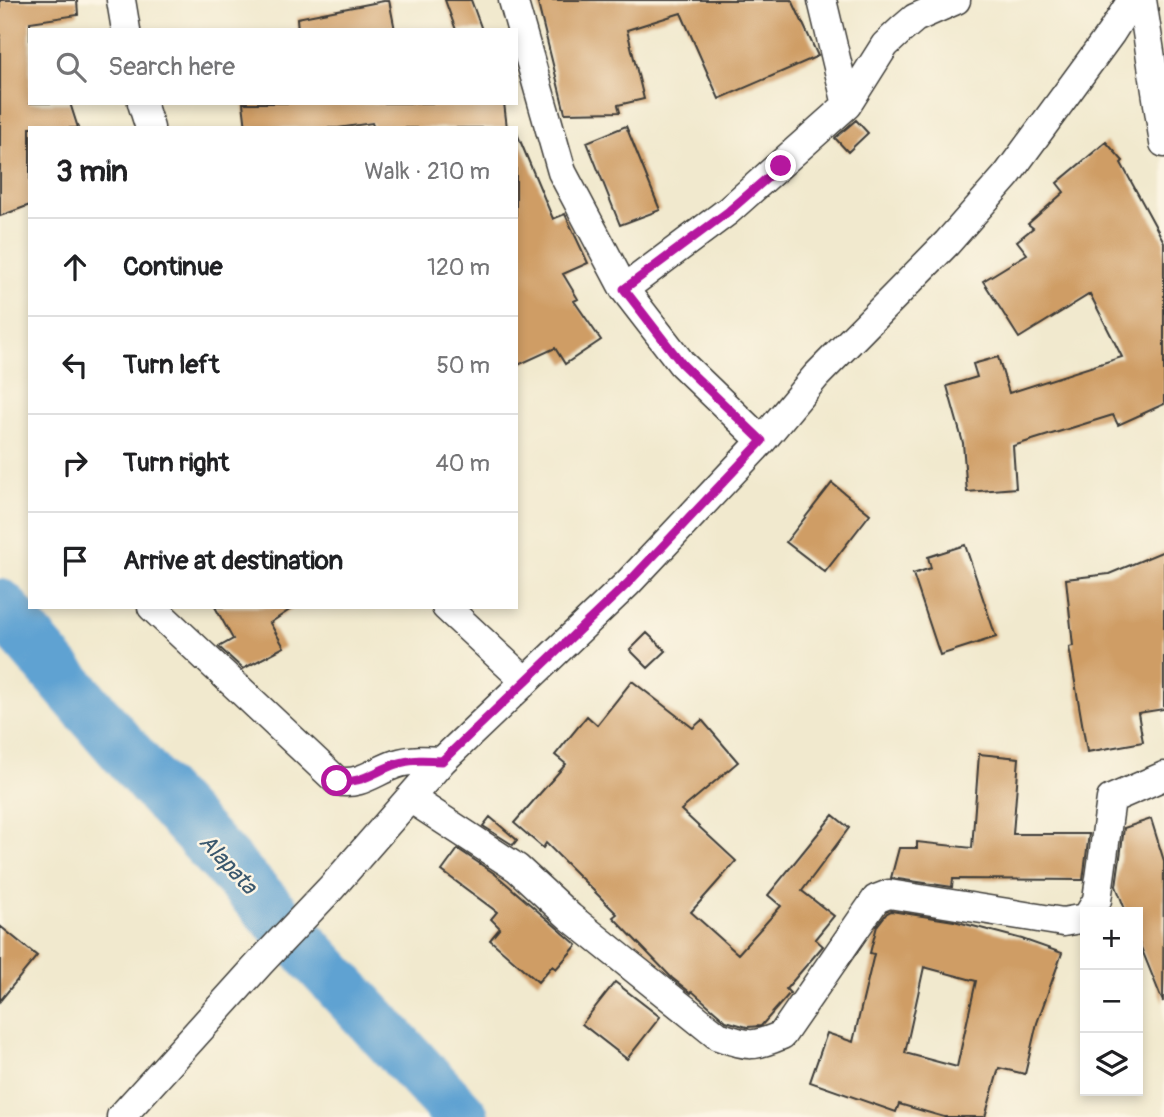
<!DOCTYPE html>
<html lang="en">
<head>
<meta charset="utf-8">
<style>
	:root { --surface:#fff; --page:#f2f2f2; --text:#202124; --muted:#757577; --line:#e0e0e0 }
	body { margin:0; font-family:Pangolin,sans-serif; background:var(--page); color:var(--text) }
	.controls { position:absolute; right:21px; bottom:21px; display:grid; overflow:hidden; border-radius:0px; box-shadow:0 4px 10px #0003 }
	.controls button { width:63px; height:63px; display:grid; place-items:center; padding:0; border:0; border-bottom:2px solid var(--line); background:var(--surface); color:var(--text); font:35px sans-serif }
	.stop { position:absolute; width:21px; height:21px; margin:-16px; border:5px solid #b5179e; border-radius:50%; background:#fff }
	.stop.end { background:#b5179e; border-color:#fff; box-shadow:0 2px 7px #0008 }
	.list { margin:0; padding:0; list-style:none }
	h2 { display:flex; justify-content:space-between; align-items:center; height:91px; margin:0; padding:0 28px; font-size:30px }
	h2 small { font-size:23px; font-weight:400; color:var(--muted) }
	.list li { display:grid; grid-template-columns:46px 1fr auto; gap:21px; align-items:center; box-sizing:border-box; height:98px; padding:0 28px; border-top:2px solid var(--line) }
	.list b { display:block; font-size:26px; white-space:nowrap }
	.list em { font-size:23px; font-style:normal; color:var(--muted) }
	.icon { flex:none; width:38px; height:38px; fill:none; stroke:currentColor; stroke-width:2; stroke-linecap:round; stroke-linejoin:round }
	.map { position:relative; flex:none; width:1164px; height:1117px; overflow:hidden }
	.search { position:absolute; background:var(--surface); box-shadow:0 4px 10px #0003; left:28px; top:28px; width:490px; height:77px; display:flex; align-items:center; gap:18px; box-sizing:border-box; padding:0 24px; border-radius:0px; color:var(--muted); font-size:26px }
	.panel { position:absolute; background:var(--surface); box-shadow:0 4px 10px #0003; left:28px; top:126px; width:490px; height:483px; border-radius:0px }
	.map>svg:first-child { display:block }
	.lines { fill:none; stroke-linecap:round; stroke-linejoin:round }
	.river { stroke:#5ea2d2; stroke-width:54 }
	.building { fill:#cf9d65; fill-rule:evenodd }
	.street-casing { stroke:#3c3b37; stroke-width:31 }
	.street { stroke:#fff; stroke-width:28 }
	.route { stroke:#b5179e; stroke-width:9 }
	.labels { text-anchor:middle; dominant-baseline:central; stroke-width:5; stroke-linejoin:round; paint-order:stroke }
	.water-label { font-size:23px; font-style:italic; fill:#3a586e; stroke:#fcf5e5 }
</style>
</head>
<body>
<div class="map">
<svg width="1164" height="1117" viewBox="0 0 1164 1117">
	<rect width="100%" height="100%" fill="#fcf5e5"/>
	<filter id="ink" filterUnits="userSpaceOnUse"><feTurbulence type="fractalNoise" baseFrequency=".0143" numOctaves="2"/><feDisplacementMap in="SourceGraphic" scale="14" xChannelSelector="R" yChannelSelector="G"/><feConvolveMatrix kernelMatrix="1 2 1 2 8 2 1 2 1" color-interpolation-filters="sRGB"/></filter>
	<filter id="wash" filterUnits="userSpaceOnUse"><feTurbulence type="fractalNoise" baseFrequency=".00686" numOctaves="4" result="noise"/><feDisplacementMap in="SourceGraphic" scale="28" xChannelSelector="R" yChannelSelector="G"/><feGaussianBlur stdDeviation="1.57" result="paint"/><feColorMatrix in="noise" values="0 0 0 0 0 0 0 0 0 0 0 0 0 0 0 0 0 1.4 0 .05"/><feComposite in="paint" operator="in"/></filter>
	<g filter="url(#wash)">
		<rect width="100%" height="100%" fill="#f1e9ce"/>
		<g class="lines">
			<path class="river" d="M0,606l155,180 307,331"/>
		</g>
		<g id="blocks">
			<path class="building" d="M0,0h77l1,15 -48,7v81h40l8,25h-48v77l-30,11z
				M389,0l6,30h-97l-1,-12z
				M445,0h26l11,30h-26z
				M537,0h255l26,56 -99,43 -38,-86 -54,17 17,69 -26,6 2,7 -55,1z
				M243,103h261l3,25h-133l-2,-5 -34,5h-92z
				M856,120l12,13 -20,19 -13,-14z
				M626,126l34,84 -40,15 -33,-83z
				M516,131l37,88 12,-5 23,49 -25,11 15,25 -4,2 27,39 -36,24 -10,-16 -39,18z
				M1106,142l17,19 -2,2 43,79v162l-46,21 -5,-10 -100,31 3,42 -49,4 -4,-49 -16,-57 30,-9 -4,-13 25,-7 11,36 113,-36 -32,-63 -71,44 -36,-57 44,-27 -10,-13 16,-13 -5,-4 36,-32 -7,-9z
				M832,483l38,31 -45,58 -39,-30z
				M965,545l31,92 -56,18 -27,-81 18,-6 -3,-11z
				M1164,551v158l-26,4 5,29 -56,10 -18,-105 4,-1 -7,-67 43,-5z
				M215,607h79l-24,16 14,24 -41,22 -24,-22 14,-8z
				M647,633l19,18 -18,17 -18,-18z
				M632,681l61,47 9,-8 36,42 -57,48 55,51 -45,51 47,42 43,-48 -13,-11 65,-80 16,13 -47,63 32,25 -19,23 8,7 -37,43 4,4 -29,33 -14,1 -21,-6 -34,-30 -1,2 -19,-15 -59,-61 4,-3 -71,-71 -3,5 -29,-25 52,-59 -11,-9 32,-39 10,9z
				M979,754l40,4 -6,76h76l-6,46 -130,-1 -1,8 -61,-9 8,-30h18v-6l55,6z
				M490,817l27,23 -4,5 -30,-19z
				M1151,819l13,42 -1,141 -25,-62v-28h-12l-10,-26 8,-58z
				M458,849l37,25 82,71 -21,24 -4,-3 -14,16 -48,-42 10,-12 -9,-9 6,-7 -55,-41z
				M891,911l63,10 68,18 40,14 -25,70 -12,51 -26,-6 -14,49h-41l-45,-13 -3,8 -86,-30 17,-49 26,9 21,-88 -4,-1 7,-27 10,-13zM924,967l52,14 -19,86 -52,-14z
				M0,926l37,30 -37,45z
				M615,982l45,35 -33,42 -45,-35z"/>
		</g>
	</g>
	<g filter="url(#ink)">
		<use href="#blocks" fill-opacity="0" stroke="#3c3b37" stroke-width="2"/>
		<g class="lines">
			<defs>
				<path id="street" d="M121,0l5,30
					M513,0l49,172 62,117 58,75 80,77
					M822,0l25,105
					M1142,0l22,143
					M142,103l8,25
					M624,289l104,-78 119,-106 38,-60 16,-15 14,-12 41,-18
					M152,607l185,174c23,5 38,-10 59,-17 15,-5 31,-4 46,-3
					M446,607l78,73
					M410,798l107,70 53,49 148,119c31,10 34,12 64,-1l94,-136 13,-5 174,28 22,-4
					M1090,912l7,-12 14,-101 53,-23
					M121,1117l139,-154 72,-76 110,-126 185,-177 135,-143 54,-65 131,-133 60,-68 104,-142 21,-33"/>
			</defs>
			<use href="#street" class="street-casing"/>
			<use href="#street" class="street"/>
		</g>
	</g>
	<g class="lines" filter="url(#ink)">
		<path class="route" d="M337,781c23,4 38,-10 59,-17 15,-5 31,-4 46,-3l185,-177 135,-143 -80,-77 -58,-75 105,-78 52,-45"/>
	</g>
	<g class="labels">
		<g class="water-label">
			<text transform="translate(228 864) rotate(47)">Alapata</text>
		</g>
	</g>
</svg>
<div class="controls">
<button>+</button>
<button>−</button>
<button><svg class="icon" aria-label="layers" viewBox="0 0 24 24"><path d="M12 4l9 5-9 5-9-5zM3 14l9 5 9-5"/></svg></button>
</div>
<div class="stop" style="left:337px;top:781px"></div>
<div class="stop end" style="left:781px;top:166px"></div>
<div class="search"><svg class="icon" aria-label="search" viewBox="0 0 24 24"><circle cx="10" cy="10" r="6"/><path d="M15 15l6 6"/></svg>Search here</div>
<section class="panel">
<h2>3 min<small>Walk · 210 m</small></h2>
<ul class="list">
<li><svg class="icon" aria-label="ahead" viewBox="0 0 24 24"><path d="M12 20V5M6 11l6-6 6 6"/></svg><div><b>Continue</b></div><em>120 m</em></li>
<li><svg class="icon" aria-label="left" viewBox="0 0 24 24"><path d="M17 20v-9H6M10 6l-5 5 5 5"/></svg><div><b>Turn left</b></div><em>50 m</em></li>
<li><svg class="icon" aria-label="right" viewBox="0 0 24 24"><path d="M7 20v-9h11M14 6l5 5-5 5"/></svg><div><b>Turn right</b></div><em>40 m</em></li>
<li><svg class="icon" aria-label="arrive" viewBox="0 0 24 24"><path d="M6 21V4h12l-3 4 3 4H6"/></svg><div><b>Arrive at destination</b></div></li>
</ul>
</section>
</div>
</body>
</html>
